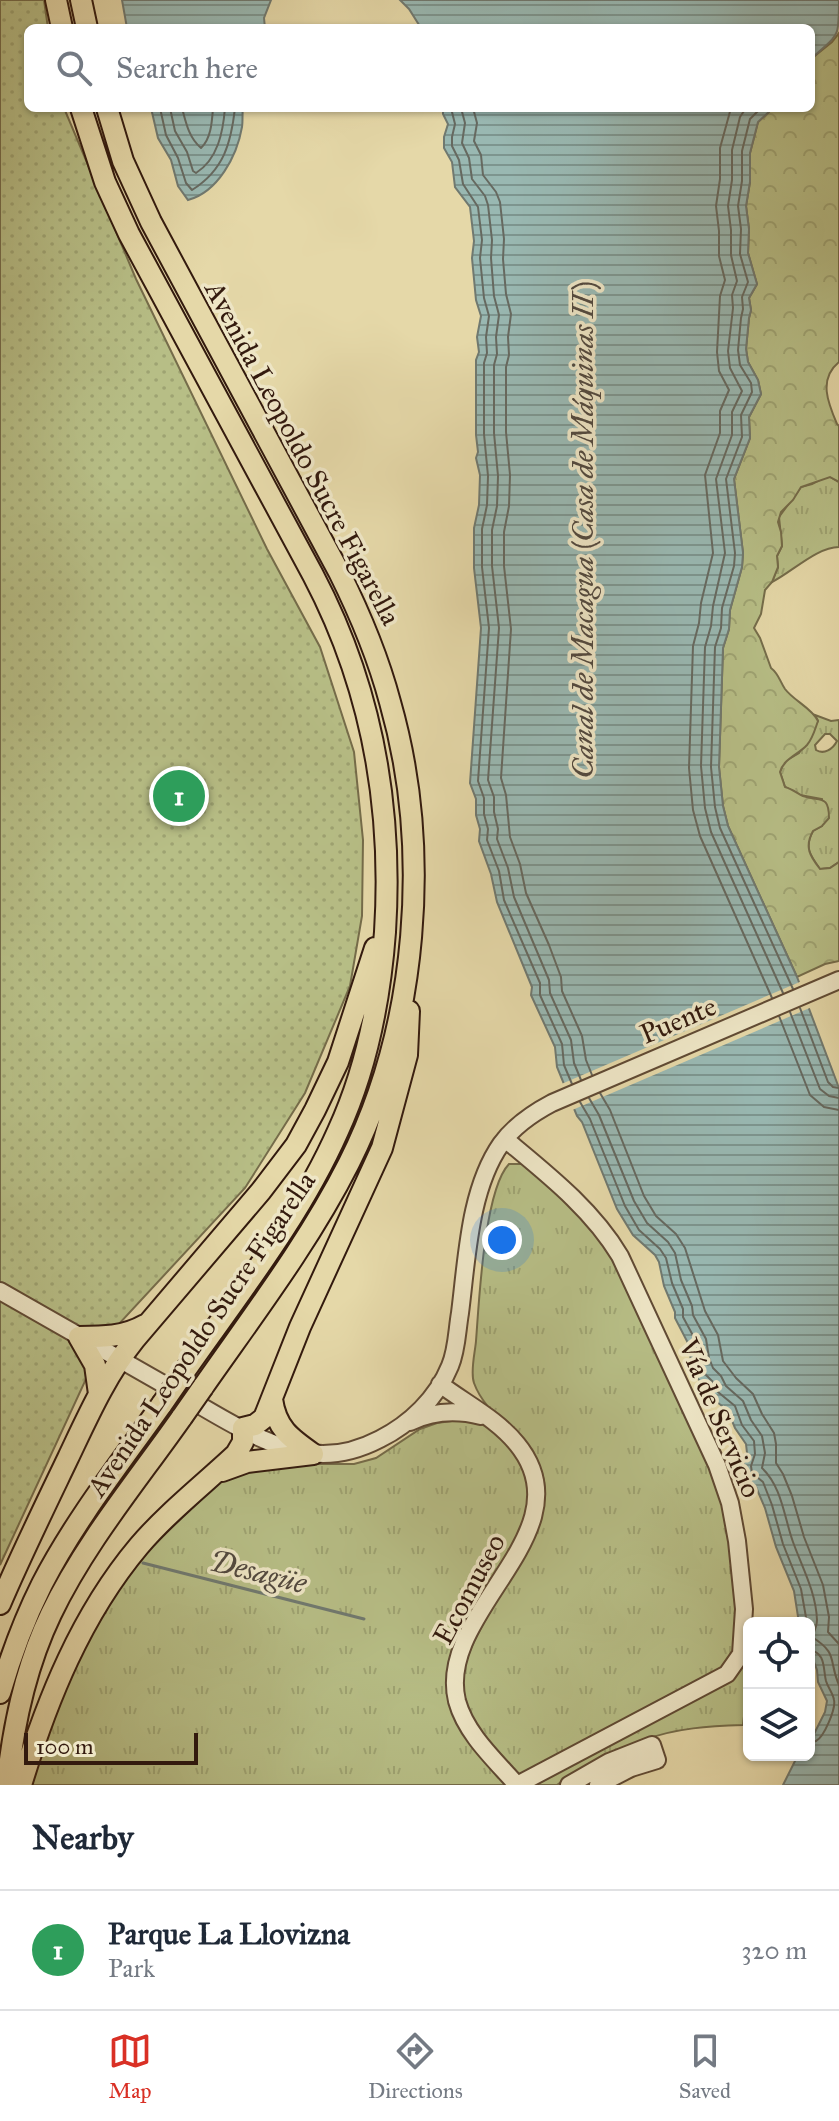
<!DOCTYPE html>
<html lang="en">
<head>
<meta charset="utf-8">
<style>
	:root { --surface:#fff; --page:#f6f6f7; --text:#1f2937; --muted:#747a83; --line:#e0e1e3; --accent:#d93025 }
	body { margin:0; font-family:"IM FELL Great Primer",serif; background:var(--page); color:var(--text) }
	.controls { position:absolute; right:24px; bottom:24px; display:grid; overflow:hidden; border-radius:12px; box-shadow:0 2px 6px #0004 }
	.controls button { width:72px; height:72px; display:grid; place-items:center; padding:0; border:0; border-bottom:2px solid var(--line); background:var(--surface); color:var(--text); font:40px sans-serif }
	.scale { position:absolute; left:24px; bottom:20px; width:174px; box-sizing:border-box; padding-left:8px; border:4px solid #331a0e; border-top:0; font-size:22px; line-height:28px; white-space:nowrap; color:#331a0e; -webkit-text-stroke:6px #eee6c6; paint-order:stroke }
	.you { position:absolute; left:502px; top:1240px; width:28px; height:28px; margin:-20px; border:6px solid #fff; border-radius:50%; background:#1a73e8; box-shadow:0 0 0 12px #1a73e833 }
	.badge { display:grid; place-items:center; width:52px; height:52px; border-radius:50%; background:var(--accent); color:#fff; font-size:26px; font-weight:700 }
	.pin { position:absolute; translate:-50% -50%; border:4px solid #fff; box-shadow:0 2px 8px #0006 }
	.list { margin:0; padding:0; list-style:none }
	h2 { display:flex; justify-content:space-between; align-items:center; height:104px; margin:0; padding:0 32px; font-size:34px }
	h2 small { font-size:26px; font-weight:400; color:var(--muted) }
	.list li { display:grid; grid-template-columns:52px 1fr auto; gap:24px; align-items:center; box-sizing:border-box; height:120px; padding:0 32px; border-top:2px solid var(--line) }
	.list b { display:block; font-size:30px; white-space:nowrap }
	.list p { margin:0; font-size:26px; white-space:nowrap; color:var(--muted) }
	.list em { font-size:26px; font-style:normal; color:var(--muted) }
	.icon { flex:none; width:44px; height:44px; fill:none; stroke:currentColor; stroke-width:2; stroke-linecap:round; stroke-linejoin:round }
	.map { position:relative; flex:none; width:839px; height:1785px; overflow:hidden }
	.search { position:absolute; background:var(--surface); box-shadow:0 2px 6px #0004; left:24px; right:24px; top:24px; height:88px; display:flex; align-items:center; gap:20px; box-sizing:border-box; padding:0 28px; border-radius:12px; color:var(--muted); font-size:30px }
	.sheet { height:224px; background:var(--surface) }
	nav { display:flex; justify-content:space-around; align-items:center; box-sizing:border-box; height:112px; border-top:2px solid var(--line); background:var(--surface); font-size:22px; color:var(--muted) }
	nav a { display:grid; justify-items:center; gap:4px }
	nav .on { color:var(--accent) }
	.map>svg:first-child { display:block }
	.grass { fill:url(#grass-tufts); stroke:#756c4a; stroke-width:2; fill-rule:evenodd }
	.forest { fill:url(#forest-crowns); stroke:#756c4a; stroke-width:2 }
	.park { fill:url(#park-dots); stroke:#756c4a; stroke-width:2 }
	.water { fill:url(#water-rules); stroke:#707970; stroke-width:2 }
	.pier { fill:#e5d8a8 }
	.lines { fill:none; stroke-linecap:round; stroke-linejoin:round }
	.shore { stroke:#666960; stroke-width:2 }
	.stream { stroke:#707970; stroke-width:3 }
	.minor-casing { stroke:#604a34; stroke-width:20 }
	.major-casing { stroke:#331a0e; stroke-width:24 }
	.minor { stroke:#eee6c6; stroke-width:16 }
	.major { stroke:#e5d8a8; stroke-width:20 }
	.major-bridge-casing { stroke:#331a0e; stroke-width:24; stroke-linecap:butt }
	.major-bridge { stroke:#e5d8a8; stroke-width:20 }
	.labels { text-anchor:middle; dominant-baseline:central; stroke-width:7; stroke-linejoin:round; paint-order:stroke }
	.street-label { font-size:28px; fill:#331a0e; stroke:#eee6c6 }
	.water-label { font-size:30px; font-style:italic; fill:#52493f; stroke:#eee6c6 }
</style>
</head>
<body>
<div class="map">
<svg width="839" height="1785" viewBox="0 0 839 1785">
	<defs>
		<pattern id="grass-tufts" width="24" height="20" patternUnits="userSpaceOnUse" patternTransform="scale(2)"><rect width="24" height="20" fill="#b7be86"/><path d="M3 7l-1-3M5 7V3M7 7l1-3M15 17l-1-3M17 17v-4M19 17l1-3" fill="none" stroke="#9ea372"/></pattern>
		<pattern id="forest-crowns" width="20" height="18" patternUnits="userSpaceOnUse" patternTransform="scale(2)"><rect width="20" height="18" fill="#b7be86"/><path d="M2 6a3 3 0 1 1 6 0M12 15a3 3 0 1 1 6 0" fill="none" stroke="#9ea372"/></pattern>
		<pattern id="park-dots" width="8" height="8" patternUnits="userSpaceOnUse" patternTransform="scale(2)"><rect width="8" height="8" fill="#b7be86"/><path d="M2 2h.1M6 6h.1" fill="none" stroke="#9ea372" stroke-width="1.8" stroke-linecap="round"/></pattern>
		<pattern id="water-rules" width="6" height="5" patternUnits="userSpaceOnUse" patternTransform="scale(2)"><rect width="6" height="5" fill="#99b8b2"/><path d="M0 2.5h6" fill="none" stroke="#7d958f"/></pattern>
	</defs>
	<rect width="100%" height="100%" fill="#e5d8a8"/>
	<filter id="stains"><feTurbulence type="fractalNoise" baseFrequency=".0025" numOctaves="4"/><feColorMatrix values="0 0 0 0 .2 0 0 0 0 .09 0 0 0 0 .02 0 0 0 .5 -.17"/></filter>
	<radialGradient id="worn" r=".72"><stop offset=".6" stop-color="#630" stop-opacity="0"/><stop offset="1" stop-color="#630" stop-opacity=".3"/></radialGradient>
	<path class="grass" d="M825,477h5l9,5v65c-22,0 -47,25 -67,35l6,-15 -1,-11 5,-10 -3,-29 22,-30 11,-3z
		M815,715l16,6 8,-1v142l-9,6 -10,1c-10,-13 -16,-22 -7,-38l9,-5v-27l-22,-4 -15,-8 -5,-15 4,-10 15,-9 19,-32zM825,734h5l7,7c-4,8 -13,14 -21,9l-1,-5z
		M509,1164h14l61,54 32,43 102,221 13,54 7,65v43l-9,21 -206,112 -5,-2c-18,-21 -42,-41 -52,-67 -25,-63 78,-148 79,-216 0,-51 -56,-67 -71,-109 -4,-11 1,-30 2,-42 3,-38 8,-151 33,-177z
		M466,1419l26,9 24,25 11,27 2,17 -8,34 -53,93 -16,74 59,87h-485l65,-158 54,-80 78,-71 61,-12h70l22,-6 44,-29 17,-6z
		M748,1649v32l-5,44c-33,1 -67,3 -99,15 -27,11 -53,26 -79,39l-8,6h-28l198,-105z"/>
	<path class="forest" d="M839,33v329c-21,17 -11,41 -2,62l2,2v56l-9,-5 -29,10 -8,13 -12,12 -3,10 3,10 1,14 -5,10 1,11 -6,15 -7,8 -4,24 -7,14 6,10 11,30c8,6 9,14 14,21 9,12 27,19 33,32 -3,8 -5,17 -11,24 -9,10 -23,13 -27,27l5,15c7,2 12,6 18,9 17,6 26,-2 26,22l-7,8 -9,5c-9,16 -3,25 7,38l10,-1 9,-6v99l-14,3 -28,13 -69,-151 -5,-20 -4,-39 4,-119 6,-19 1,-19 12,-43 1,-14 -9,-74 16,-41 -1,-21 12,-23 -3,-14 -10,-18 -2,-13 3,-31 2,-8 -2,-12 8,-14 -9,-31 1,-24 -3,-23 4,-24v-29l8,-31 15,-14h38v-49l21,-17z"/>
	<path class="park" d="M0,0h44l4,28h-20v80h36l72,171 131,270 53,98 34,105 9,88 -1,76 -12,70 -45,107 -60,95 -141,152 -104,225z"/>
	<path class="water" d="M122,0h149l-7,18 1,10h-138z
		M400,0h439c0,40 0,33 -28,59v-31h-390l-12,-19z
		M151,108h92c-1,6 0,13 -1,19 -5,29 -24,65 -54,73l-10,-14 -7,-26 -13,-22z
		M443,108h330l-15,14 -8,31v29l-4,24 3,23 -1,24 9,31 -8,14 2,12 -2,8 -3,31 2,13 10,18 3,14 -12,23 1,21 -16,41 9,74 -1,14 -12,43 -1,19 -6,19 -4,119 4,39 5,20 69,151 42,111v697h-56l15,-30h11v-11l16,-32 2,-11 -9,-19 -1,-12 -8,-21v-26h-10l-5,-32 -18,-44 -11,-39 -9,-21 -9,-7 -2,-5 -2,-10 4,-12 -1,-9 -11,-16 -7,-17 -17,-14 -5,-11 -8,-7 -7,-17 -2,-17 -14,-27v-6l-11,-26 -5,-24 -4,-7 -22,-20 -16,-26 -35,-87 -5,-6 -20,-49 -2,-20 -24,-52 1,-8 -35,-85 -6,-28 -12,-33 1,-12 -4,-14v-16l-6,-16 11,-155 -7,-60v-40l5,-23 1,-30 -4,-17 2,-6 -2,-17v-75l3,-8 -2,-15 4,-21 -5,-16 -4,-42 2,-17 -4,-34 -15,-20 -3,-25 -8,-14v-11l4,-13 -5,-10z"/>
	<path class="pier" d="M802,981l10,26 -242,104 -11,-26z"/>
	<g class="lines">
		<path class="shore" d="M160,108l6,27 12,23 8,25 6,7c32,-20 39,-47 43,-82
			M170,108l5,23 12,21 6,19 3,2c22,-14 27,-41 29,-65
			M182,108c4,15 7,30 19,40 10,-9 11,-26 12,-40
			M451,108l4,16 -3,13v9l7,14 4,24 15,23 4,33 -2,18 4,40 5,18 -3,21 1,16 -3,10v71l4,42 -1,29 -5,24v38l7,61 -11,153 6,17v16l4,15 -1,11 12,31 5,29 36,83v12l22,49 2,21 8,19
			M461,108l4,15 -3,20 7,15 3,21 13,17 3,9 4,35 -1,18 3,38 5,19 -3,22 1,17 -3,11v68l4,43 -1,30 -5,24v36l7,62 -11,152 6,17v15l4,17 -1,10 11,29 6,29 35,83 1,13 21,47 3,23 7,17
			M473,108l4,15 -3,18 7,14 2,20 13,17 4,10 4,37 -1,20 3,35 5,20 -3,23 1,18 -3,12v65l4,43 -1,31 -5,26v34l7,63 -10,149 5,17 4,42 10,27 6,29 23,52 12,32 1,14 20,45 4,24 6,15
			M731,108l-11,40v31l-4,27 3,25v25l6,24 -5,16 -3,56 2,19 10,19 -9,21v22l-15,42 8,78 -12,50 -2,20 -6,23 -4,122 4,42 7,26 72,162
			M746,108l-6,9 -8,33v30l-4,26 3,24v25l6,26 -5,14 1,13 -5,43 2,17 12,23 -10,21v23l-16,44 9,74 -12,53 -2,20 -6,21 -4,119 4,42 6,24 72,161
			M761,108l-11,11 -8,32v30l-4,25 3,23 -1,25 8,28 -6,15 1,12 -2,9 -3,32 2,15 11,18 1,9 -11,23 1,22 -16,42 9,74 -1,13 -12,42 -1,20 -6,19 -4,120 4,40 5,21 73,161
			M800,1008l28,74 5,5 6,1
			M790,1012l30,77 9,7 10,2
			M779,1016l31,79 14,12 15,3
			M600,1093l10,17 34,86 12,20 20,18 9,14 20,63 13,24 5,26 13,17 17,16 9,20 12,19 2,11v19l7,11 9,22 12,41 19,48 6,32 -1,15 11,12
			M589,1098l10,17 35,86 13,22 21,19 7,11 6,27 11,26 1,9 13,24 3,19 4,10 8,8 5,10 17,15 8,19 11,16 3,17 -3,15c20,19 22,49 31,74 9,25 23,50 24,78 0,6 -3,12 -5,17 27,17 16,23 27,48
			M580,1102l10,17 35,87 14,24 21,19 6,9 6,25 11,26v8l14,26 2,17 6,14 8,8 5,10 17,14 7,19 12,16 1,13 -4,12 1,7 11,9 9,23 11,39 18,45 6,34
			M809,1650c17,2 14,19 17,31 2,7 7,12 8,19 2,9 -10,37 -18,41 -2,1 -5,1 -7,1"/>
		<path class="stream" d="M143,1563l221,56"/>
		<defs>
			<path id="minor" d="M505,1139c42,35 87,70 115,117l97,209 13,38 7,38 7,68 -3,45 -14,20 -210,111
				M0,1291c59,34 119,68 179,102 34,20 81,50 119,58 28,7 57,1 82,-12 30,-15 57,-41 70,-73 7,-16 7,-36 10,-53 7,-54 9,-123 41,-169 13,-18 32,-31 51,-41l287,-123
				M440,1384c25,19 57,35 77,60 72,88 -82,167 -60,257 9,33 38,59 60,84
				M410,1422c23,-11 47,-12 71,-6
				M569,1785l40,-23 43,-17 5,15 -26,8 -33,17"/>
			<path id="major" d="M56,0l6,28
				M81,0l6,28
				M81,108l24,74 24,52 184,341c58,110 80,232 72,357 -5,68 -18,136 -47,199 -39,88 -101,165 -156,244
				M107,108l16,53 28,61 188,350c21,42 39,85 51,130 42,147 28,324 -41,461 -40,79 -95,151 -146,224
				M79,1337c24,0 45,0 66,-12
				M79,1337l16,28 4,29
				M272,1399c4,29 18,39 41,55
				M222,1471l25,-9 66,-8
				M0,1604c21,-49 45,-98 68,-146 20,-42 38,-83 67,-119l126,-148 35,-46 19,-35 23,-48 37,-114
				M0,1693c11,-38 25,-75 42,-109 33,-64 79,-122 120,-180
				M7,1785c6,-59 18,-117 44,-171 34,-71 86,-133 131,-197
				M21,1785c26,-85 60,-170 118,-239 28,-33 65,-62 97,-92l7,-12v-14l12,-3 9,-7 36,-91 82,-179 25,-93 2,-44"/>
		</defs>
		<use href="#minor" class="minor-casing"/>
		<use href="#major" class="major-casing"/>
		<use href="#minor" class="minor"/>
		<use href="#major" class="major"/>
		<defs>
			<path id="major-bridge" d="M162,1404l20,-29
				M182,1417l21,-30"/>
		</defs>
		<use href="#major-bridge" class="major-bridge-casing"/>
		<use href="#major-bridge" class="major-bridge"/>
	</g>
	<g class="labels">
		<g class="street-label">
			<text transform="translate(303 453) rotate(62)">Avenida Leopoldo Sucre Figarella</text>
			<text transform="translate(678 1020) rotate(-23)">Puente</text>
			<text transform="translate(201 1334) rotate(-56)">Avenida Leopoldo Sucre Figarella</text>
			<text transform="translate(720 1418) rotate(67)">Vía de Servicio</text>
			<text transform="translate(469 1589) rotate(-62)">Ecomuseo</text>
		</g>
		<g class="water-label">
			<text transform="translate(583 530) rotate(-90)">Canal de Macagua (Casa de Máquinas II)</text>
			<text transform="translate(258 1572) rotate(14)">Desagüe</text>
		</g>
	</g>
	<rect width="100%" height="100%" filter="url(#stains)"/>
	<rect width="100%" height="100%" fill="url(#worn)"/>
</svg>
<div class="controls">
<button><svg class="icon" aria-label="locate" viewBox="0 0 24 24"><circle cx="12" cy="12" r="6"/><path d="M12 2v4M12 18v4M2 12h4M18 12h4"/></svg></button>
<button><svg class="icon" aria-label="layers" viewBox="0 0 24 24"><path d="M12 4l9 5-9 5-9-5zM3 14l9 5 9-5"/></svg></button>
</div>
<div class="scale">100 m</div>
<div class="you"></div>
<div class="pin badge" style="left:179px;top:796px;background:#2e9e5b">1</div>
<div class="search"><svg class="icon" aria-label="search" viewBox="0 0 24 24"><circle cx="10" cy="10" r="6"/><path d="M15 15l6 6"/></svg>Search here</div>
</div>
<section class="sheet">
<h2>Nearby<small></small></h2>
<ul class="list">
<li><span class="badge" style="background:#2e9e5b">1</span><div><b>Parque La Llovizna</b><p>Park</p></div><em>320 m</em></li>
</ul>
</section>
<nav>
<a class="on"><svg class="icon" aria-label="map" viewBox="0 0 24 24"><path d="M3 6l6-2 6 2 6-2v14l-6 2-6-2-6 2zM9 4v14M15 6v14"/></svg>Map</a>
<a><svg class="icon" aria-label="directions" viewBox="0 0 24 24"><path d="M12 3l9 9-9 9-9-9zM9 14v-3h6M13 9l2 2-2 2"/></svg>Directions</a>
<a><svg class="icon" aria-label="saved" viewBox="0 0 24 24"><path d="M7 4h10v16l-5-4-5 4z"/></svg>Saved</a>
</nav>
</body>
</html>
